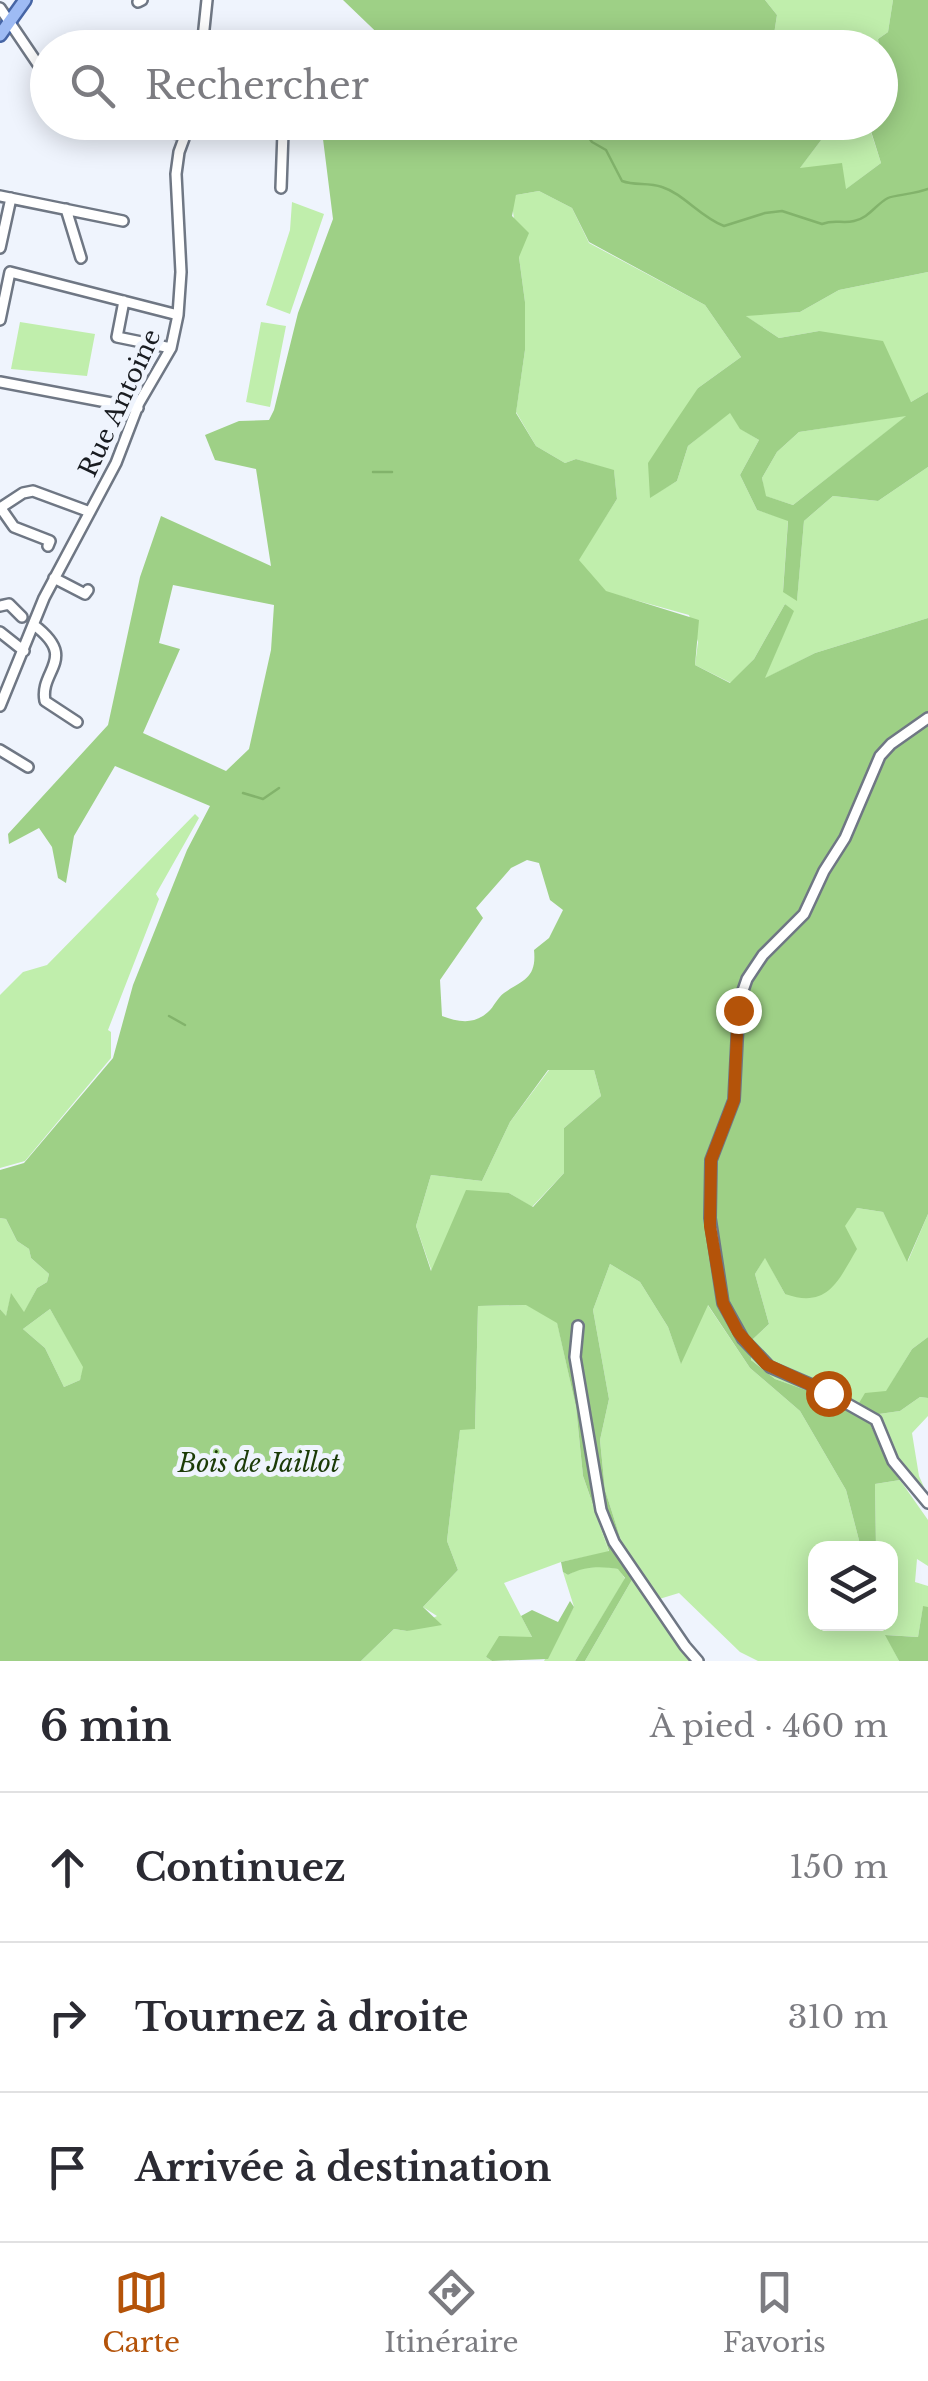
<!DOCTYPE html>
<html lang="fr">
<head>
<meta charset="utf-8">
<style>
	:root { --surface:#fff; --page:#f7f7f7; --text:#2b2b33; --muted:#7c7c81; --line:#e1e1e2; --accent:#b45309 }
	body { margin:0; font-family:"Libre Baskerville",serif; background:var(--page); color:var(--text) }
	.controls { position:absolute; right:30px; bottom:30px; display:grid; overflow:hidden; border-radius:20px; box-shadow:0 5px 25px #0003 }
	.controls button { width:90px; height:90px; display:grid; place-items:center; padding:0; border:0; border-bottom:2px solid var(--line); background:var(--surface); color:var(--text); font:50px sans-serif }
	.stop { position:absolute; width:30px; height:30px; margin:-22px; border:8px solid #b45309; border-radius:50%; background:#fff }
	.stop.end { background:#b45309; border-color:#fff; box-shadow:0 2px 10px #0008 }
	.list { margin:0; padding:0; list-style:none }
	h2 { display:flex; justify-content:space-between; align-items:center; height:130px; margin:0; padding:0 40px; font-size:42px }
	h2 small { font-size:32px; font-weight:400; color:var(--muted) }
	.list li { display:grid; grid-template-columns:65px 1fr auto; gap:30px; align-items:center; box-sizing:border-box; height:150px; padding:0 40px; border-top:2px solid var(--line) }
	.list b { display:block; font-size:38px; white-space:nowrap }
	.list em { font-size:32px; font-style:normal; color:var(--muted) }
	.icon { flex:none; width:55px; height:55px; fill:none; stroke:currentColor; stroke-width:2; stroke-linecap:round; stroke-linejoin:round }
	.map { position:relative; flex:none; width:928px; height:1661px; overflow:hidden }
	.search { position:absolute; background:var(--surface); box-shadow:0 5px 25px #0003; left:30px; right:30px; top:30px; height:110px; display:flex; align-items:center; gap:25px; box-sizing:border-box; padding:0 35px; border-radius:55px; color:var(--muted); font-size:38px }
	.sheet { height:580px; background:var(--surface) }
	nav { display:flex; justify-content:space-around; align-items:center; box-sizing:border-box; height:140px; border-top:2px solid var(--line); background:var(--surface); font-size:28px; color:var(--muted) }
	nav a { display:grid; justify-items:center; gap:5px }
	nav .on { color:var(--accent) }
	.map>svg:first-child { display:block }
	.green { fill:#c0eeac }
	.forest { fill:#9ed086; fill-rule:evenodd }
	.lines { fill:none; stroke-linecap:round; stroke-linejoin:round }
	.stream { stroke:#82b36b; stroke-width:2.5 }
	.minor-casing { stroke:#6f7784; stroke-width:14 }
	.major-casing { stroke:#4665a5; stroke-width:16 }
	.minor { stroke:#fff; stroke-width:9 }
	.major { stroke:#9ebbf4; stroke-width:11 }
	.route { stroke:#b45309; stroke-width:12 }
	.labels { text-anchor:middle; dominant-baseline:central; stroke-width:10; stroke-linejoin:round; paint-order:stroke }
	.street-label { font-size:25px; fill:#191c21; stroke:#eff4fd }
	.park-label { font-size:25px; font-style:italic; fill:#1b3b07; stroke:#eff4fd }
</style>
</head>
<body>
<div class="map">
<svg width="928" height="1661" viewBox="0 0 928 1661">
	<rect width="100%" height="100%" fill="#eff4fd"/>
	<path class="green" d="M765,0h128l-5,32 -10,7 1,9 -107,-1 5,-32z
		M834,123h42l-6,6 11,34 -36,27 -46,-21z
		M539,191l33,17 17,35 116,62 36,52 -43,31 -48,109 27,-16 11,-35 42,-34 11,17 18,11 -19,35 17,35 31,10 -5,71 14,9 7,-79 29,-25 45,5 50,-34v151l-113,35 -51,26 29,-67 -8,-8 -31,55 -23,24 -36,-18 3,-23 -9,-27 -83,-23 -28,-32 39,-61 -3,-28 -38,-12 -11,4 -29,-17 -20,-34 9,-62v-48l-13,-98 4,-9z
		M292,202l32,12 -34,100 -24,-9 24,-75z
		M928,272v120l-17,10 -92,-71 -40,7 -35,-23 56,-3 39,-22z
		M20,322l75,12 -8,42 -76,-7z
		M261,322l25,4 -16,81 -24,-5z
		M908,415l-115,90 -28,-9 -3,-18 15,-26 22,-20z
		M195,814l4,4 -43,76 3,5 -51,131 3,2v26l-86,103 -25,7v-173l23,-23 24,-7z
		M549,1070h45l7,26 -37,32v45l-32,34 -23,-14 -77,79 -16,-46 15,-51 51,6 28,-59z
		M857,1208l26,4 25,49 20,-47v123l-16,12 -26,43 -30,17 -81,-30 -24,-19 2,-21 16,-15 -14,-50 10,-17 20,37z
		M0,1218l6,1 11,22 12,8 2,9 18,16 -2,8 -10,6 -13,25 -13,-18 -5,22 -6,-8z
		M610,1264l30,18 28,45 13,36 26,-59 43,64 50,43 46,79 15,58h-45v76h74v-76h-14l-1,-64 25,-4 28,40v46l-11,-7 -2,23 13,4v21h-5l-5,30 -32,-2 13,26h-141l-18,-9 -61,-59 -23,7 43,61h-114l48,-83 -28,-88 -5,-50 9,-41 -16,-89z
		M527,1305l30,17 19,85 7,69 26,76 -48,10 -57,21 28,54 -46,20 6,4h-131l33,-32 13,2 30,-15 -14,-9 35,-37 -11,-29 13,-112h15l3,-123z
		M50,1309l34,58 -4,13 -16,7 -19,-39 -22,-19z
		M920,1397l8,1v18l-16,17 7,43 9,20 -34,-39 -15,-43 21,-3z
		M602,1566l17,3 6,10 -50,82h-31l30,-54 -11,-35 5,3 10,-6z"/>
	<path class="forest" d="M343,0h422l12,15 -5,32 -379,1z
		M893,0h35v272l-89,18 -39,22 -54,4 33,22 40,-7 64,10 28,61 17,-10v75l-50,34 -45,-5 -29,25 -7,80 -14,-9 5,-71 -31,-11 -17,-35 19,-35 -19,-11 -10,-16 -42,33 -11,35 -27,17 -2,-35 23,-35 27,-40 43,-31 -36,-52 -116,-63 -17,-34 -33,-17 -23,4 -4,21 17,17 -10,24 6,45v48l-9,63 20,33 29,17 11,-4 38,11 3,29 -38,61 27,31 93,29 -4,45 35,18 24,-24 31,-55 9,7 -29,67 50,-25 113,-35v596l-21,48 -24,-50 -26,-4 -12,18 12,23c-19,32 -29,60 -72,45l-20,-36 -10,16 14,50 -16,15 -2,21 24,19 81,29 9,-15 21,-2 26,-42 16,-12v61l-8,-1 -20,14 -21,3 -8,12 18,40 11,14 -25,4 1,64h-15l-15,-58 -46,-79 -50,-43 -42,-63 -27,59 -13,-37 -28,-45 -30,-18 -17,46 16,89 -9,41 5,50 28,88 -48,83h-10l50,-83 -7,-9c-17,-3 -34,-3 -50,6l-5,-3 -2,-10 48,-11 -26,-75 -7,-69 -19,-84 -31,-18 -48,1 -3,123 -15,1 -13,111 11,29 -35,37 19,18 -35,6 -13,-2 -33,32h-361v-352l6,7 5,-23 13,19 13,-24 10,-6 2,-8 -18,-16 -2,-9 -12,-8 -11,-22 -6,-1v-48l24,-7 89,-105 20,-73 54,-135 23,-44 -95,-40 -41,70 -8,47 -8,-5 -6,-31 -13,-19 -30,16 -1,-10 100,-109 32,-148 21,-61 110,50 -15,-97 -41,-9 -10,-25 34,-14 30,-1 5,-10 24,-97 35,-94 -12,-96 446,-1 5,5 5,-4h57l-34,45 42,-5 4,26 35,-26 -11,-35 10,-6 8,-11 -10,-72 10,-7zM906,416l-113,89 -27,-9 -4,-18 15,-26 22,-20zM173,585l101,20 -3,45 -22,99 -23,22 -83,-38 37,-84 -21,-6zM527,860l12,3 11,37 13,10 -14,28 -15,12c3,29 -12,30 -30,43 -7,5 -10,14 -16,19 -14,13 -30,10 -46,4l-2,-36 43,-62 -7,-10 35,-40zM548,1070h46l7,26 -37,32v45l-31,34 -24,-14 -43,-3 -35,81 -15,-45 15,-51 51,6 28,-59zM50,1309l33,58 -3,13 -16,7 -19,-39 -22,-19z
		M570,1601l4,6 -26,52 -56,2 -6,-4 13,-21 33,1 -11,-21 11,-6 26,12z
		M923,1606l5,1v54h-29l-14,-26 33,2z"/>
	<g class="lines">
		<path class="stream" d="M577,122l15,20 14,8 16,31c13,5 26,1 40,6 22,7 38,30 62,39l41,-13 17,-2 40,13c13,-5 20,0 32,-3 15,-3 22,-17 34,-23 6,-3 28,-4 40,-9
			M195,127l11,-1
			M373,472h19
			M243,793l20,6 16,-11
			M169,1016l16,9"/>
		<defs>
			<path id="minor" d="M138,2l4,-2
				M0,8l48,71
				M202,48l5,-48
				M133,122c54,27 92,-3 142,5l8,5 -2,56
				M0,196l123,25
				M66,209l15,49
				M0,248l11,-50
				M124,301l-7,36 54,11
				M0,320l10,-48 168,43
				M0,382l138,26
				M0,507l14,20 36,14 -2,5
				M0,508l23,-15 10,-2 57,21
				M54,578l31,16 3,-4
				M0,606l9,-2 13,13
				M34,625c45,34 5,45 11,76l32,21
				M0,632l24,19
				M0,706l44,-108 72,-135 23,-60 32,-55 7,-33 3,-43 -5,-98 3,-22 11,-30
				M928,718l-37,26 -11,12 -35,82 -21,33 -20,43 -41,41 -16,24 -8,23 -5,98 -23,60 -1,58 13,85 20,36 27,28 51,22 55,31 17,41 35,42
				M0,750l28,17
				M578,1326l-3,31 26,153 13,32 71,104 13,15"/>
			<path id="major" d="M0,35l25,-35"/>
		</defs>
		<use href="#minor" class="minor-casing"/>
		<use href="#major" class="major-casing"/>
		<use href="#minor" class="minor"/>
		<use href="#major" class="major"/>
	</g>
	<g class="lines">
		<path class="route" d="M738,1010l-4,90 -23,60 -1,66 13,77 15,29 28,32 62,29"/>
	</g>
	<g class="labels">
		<g class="street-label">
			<text transform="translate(120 403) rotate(-65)">Rue Antoine</text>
		</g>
		<g class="park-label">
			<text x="259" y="1463">Bois de Jaillot</text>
		</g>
	</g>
</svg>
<div class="controls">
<button><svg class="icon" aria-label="layers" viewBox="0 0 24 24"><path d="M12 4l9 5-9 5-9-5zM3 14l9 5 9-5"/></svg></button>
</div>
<div class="stop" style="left:828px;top:1393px"></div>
<div class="stop end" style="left:738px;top:1010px"></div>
<div class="search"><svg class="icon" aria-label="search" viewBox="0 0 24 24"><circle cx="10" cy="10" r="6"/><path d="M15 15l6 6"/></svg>Rechercher</div>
</div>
<section class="sheet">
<h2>6 min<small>À pied · 460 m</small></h2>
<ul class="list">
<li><svg class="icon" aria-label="ahead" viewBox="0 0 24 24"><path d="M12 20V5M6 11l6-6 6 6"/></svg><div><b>Continuez</b></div><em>150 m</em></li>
<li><svg class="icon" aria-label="right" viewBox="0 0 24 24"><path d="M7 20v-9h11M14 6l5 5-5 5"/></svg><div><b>Tournez à droite</b></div><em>310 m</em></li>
<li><svg class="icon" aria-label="arrive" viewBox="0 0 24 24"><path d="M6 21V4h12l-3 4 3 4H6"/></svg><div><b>Arrivée à destination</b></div></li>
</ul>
</section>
<nav>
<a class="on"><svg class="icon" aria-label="map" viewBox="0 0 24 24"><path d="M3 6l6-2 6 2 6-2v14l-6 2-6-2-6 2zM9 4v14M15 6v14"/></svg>Carte</a>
<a><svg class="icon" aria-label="directions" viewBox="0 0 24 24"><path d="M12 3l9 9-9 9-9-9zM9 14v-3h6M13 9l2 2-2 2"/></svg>Itinéraire</a>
<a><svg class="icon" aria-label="saved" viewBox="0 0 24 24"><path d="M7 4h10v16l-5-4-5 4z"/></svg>Favoris</a>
</nav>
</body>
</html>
